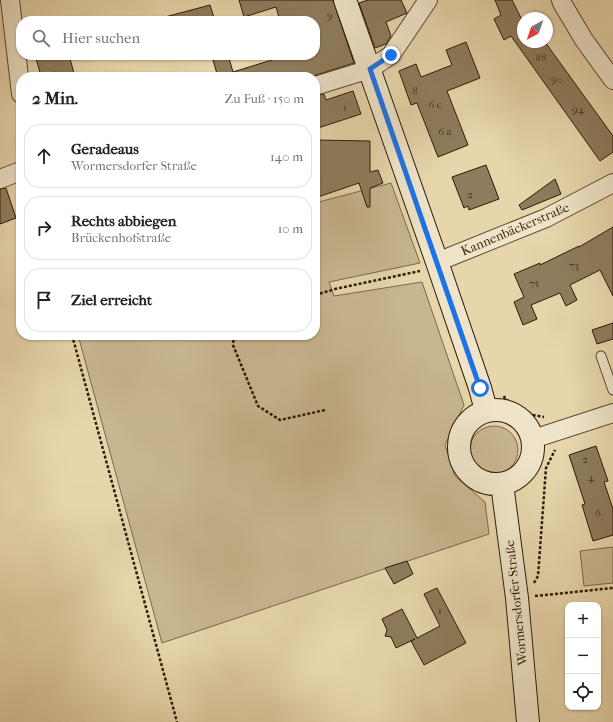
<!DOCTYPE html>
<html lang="de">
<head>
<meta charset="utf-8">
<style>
	:root { --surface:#fff; --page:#f6f6f6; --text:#202124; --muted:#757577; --line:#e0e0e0 }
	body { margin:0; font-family:"IM FELL French Canon",serif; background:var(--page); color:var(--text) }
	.controls { position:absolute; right:12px; bottom:12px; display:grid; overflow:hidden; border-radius:8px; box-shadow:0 1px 3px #0004 }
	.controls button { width:36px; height:36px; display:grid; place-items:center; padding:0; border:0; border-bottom:1px solid var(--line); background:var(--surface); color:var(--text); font:20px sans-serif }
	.compass { position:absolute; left:517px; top:12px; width:36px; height:36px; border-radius:50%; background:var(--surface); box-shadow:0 1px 3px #0004; rotate:220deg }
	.stop { position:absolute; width:12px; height:12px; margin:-9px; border:3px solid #1a73e8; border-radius:50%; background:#fff }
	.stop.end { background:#1a73e8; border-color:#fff; box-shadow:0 1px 4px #0008 }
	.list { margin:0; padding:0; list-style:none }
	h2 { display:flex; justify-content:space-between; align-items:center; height:52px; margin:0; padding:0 16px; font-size:17px }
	h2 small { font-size:13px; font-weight:400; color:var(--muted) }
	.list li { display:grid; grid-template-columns:26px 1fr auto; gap:12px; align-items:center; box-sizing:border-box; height:64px; margin:0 8px 8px; padding:0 8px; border:1px solid var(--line); border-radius:16px }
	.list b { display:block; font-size:15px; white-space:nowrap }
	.list p { margin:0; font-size:13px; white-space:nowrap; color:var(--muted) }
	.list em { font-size:13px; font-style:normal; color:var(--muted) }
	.icon { flex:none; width:22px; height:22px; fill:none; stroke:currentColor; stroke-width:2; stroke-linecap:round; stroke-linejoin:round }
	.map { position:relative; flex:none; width:613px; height:722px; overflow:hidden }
	.search { position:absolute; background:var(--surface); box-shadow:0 1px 3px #0004; left:16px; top:16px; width:304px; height:44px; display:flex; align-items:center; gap:10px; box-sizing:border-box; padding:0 14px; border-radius:16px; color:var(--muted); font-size:15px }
	.panel { position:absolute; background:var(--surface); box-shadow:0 1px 3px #0004; left:16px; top:72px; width:304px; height:268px; border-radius:16px }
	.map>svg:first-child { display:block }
	.green { fill:#c8b690; stroke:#7b684b }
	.building { fill:#8e7c5c; stroke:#2e1a06 }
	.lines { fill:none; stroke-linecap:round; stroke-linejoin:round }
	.lane-casing { stroke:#5c4930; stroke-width:11 }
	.street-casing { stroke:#5c4930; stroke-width:20 }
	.secondary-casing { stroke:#2e1a06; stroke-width:24 }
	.path { stroke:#2e1a06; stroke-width:2.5; stroke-dasharray:3 2; stroke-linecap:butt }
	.lane { stroke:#efe4c9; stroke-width:9 }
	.street { stroke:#efe4c9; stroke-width:18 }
	.secondary { stroke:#efe4c9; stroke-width:22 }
	.route { stroke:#1a73e8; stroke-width:5 }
	.labels { text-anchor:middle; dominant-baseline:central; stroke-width:3; stroke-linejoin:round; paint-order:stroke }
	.number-label { font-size:11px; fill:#46321c }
	.street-label { font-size:13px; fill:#2e1a06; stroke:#efe4c9 }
</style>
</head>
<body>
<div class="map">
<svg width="613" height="722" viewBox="0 0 613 722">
	<rect width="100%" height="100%" fill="#e7d6ac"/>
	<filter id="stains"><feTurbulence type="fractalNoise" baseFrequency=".005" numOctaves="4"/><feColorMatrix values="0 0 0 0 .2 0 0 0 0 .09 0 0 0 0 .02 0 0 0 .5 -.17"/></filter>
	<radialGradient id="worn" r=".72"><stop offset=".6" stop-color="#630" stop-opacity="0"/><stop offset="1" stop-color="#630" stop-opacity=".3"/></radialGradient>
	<path class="green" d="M391,183l29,80 -91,19 5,14 88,-14 42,123 -19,40 10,31 30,26 4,32 -327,109 -84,-308h237v-132z
		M470 450a24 24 0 1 1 48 0a24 24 0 1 1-48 0Z
		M613,547v36l-29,3 -4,-35z"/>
	<path class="building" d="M239,0h94l21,63 -44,14h-92l-5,-17 15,-5 5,17 55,-17h27v-34h-35l-4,-14 -32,10z
		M368,0h33l6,13 -21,9 5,14 -5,8 -11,4 -16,-45z
		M495,0h17l11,22v20h22l68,94v16l-13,9 -89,-125 -7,4 -10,-21 7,-4z
		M210,5l5,16h-50v-4z
		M466,42l14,36 -33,13 21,54 -30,12 -21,-54 -6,2 -12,-34 17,-7 5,13 31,-12 -6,-15z
		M35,55h34l6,22h-19l-1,-5 -14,4z
		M353,91l8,23 -46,15v-33l9,-2 2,6z
		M315,140l55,1v31l8,-2 5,13 -13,5v19h-3l-8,-24 -44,15z
		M486,165l13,34 -30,11 -1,-4 -4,2 -12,-31z
		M555,179l6,15 -39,16 -3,-5z
		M6,188l10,30 -16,6v-35z
		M613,227v69l-13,-26 -30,15 7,15 -11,6 -6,-13 -29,12 6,14 -14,6 -9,-23 10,-5 -10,-23 26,-11v2l39,-19v1z
		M613,323v16l-16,5 -5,-14z
		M596,446l12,35 -4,1 9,27v26l-20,6 -11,-36 3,-1 -16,-49z
		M407,561l6,13 -19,10 -9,-16z
		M437,588l29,55 -42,22 -13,-24 4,-2 -19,9 -5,-11 -6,-1 2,-6 -5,-11 20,-10 15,29 23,-12 -16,-32z"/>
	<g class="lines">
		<defs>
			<path id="lane" d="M601,356l12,34"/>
			<path id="street" d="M10,0l11,94
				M561,0l1,3 22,37 29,40
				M315,86l55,-17 21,-14 37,-55
				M0,179l21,-8
				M437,262l109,-44 67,-35
				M533,439l80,-26"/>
			<path id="secondary" d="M345,0l92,262 43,126 6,22
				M459 447a37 37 0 1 1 74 0a37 37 0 1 1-74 0Z
				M502,484l15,114 11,124"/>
		</defs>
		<use href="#lane" class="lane-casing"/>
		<use href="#street" class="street-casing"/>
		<use href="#secondary" class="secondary-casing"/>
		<path class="path" d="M315,295l20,-6 85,-18
			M72,335l105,387
			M234,335l-1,10 25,61 22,14 45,-10
			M504,396l1,3 28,16 11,2
			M534,583l4,-7 8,-108 9,-18
			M535,596l78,-8"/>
		<use href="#lane" class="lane"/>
		<use href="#street" class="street"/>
		<use href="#secondary" class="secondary"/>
	</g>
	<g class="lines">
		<path class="route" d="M391,55l-21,14 110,319"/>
	</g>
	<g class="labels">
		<g class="number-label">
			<text x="330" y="15">9</text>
			<text x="541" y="57">88</text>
			<text x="557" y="79">90</text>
			<text x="415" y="90">8</text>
			<text x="435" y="104">6 c</text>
			<text x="345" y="107">1</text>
			<text x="578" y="109">94</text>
			<text x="445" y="131">6 a</text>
			<text x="470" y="194">2</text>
			<text x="574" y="265">73</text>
			<text x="534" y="283">75</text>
			<text x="585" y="459">2</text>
			<text x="591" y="477">4</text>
			<text x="598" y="512">6</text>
			<text x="440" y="610">1</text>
		</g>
		<g class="street-label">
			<text transform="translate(515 229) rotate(-23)">Kannenbäckerstraße</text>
			<text transform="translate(516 603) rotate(-96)">Wormersdorfer Straße</text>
		</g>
	</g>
	<rect width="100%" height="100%" filter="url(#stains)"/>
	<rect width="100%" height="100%" fill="url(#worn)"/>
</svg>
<div class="controls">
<button>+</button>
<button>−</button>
<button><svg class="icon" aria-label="locate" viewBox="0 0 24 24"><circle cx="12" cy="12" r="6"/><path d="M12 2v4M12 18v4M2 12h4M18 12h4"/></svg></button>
</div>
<svg class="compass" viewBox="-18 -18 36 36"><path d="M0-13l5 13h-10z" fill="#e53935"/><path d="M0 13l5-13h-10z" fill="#757577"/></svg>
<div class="stop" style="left:480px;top:388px"></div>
<div class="stop end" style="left:391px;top:55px"></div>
<div class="search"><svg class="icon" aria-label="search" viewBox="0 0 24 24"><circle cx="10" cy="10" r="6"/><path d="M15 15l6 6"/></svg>Hier suchen</div>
<section class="panel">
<h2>2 Min.<small>Zu Fuß · 150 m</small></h2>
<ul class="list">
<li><svg class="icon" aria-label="ahead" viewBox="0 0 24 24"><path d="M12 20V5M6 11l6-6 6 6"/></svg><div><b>Geradeaus</b><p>Wormersdorfer Straße</p></div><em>140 m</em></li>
<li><svg class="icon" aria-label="right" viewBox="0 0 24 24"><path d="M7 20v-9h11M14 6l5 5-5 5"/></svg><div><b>Rechts abbiegen</b><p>Brückenhofstraße</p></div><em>10 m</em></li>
<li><svg class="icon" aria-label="arrive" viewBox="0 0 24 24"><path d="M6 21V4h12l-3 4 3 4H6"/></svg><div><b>Ziel erreicht</b></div></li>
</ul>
</section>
</div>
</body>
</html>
